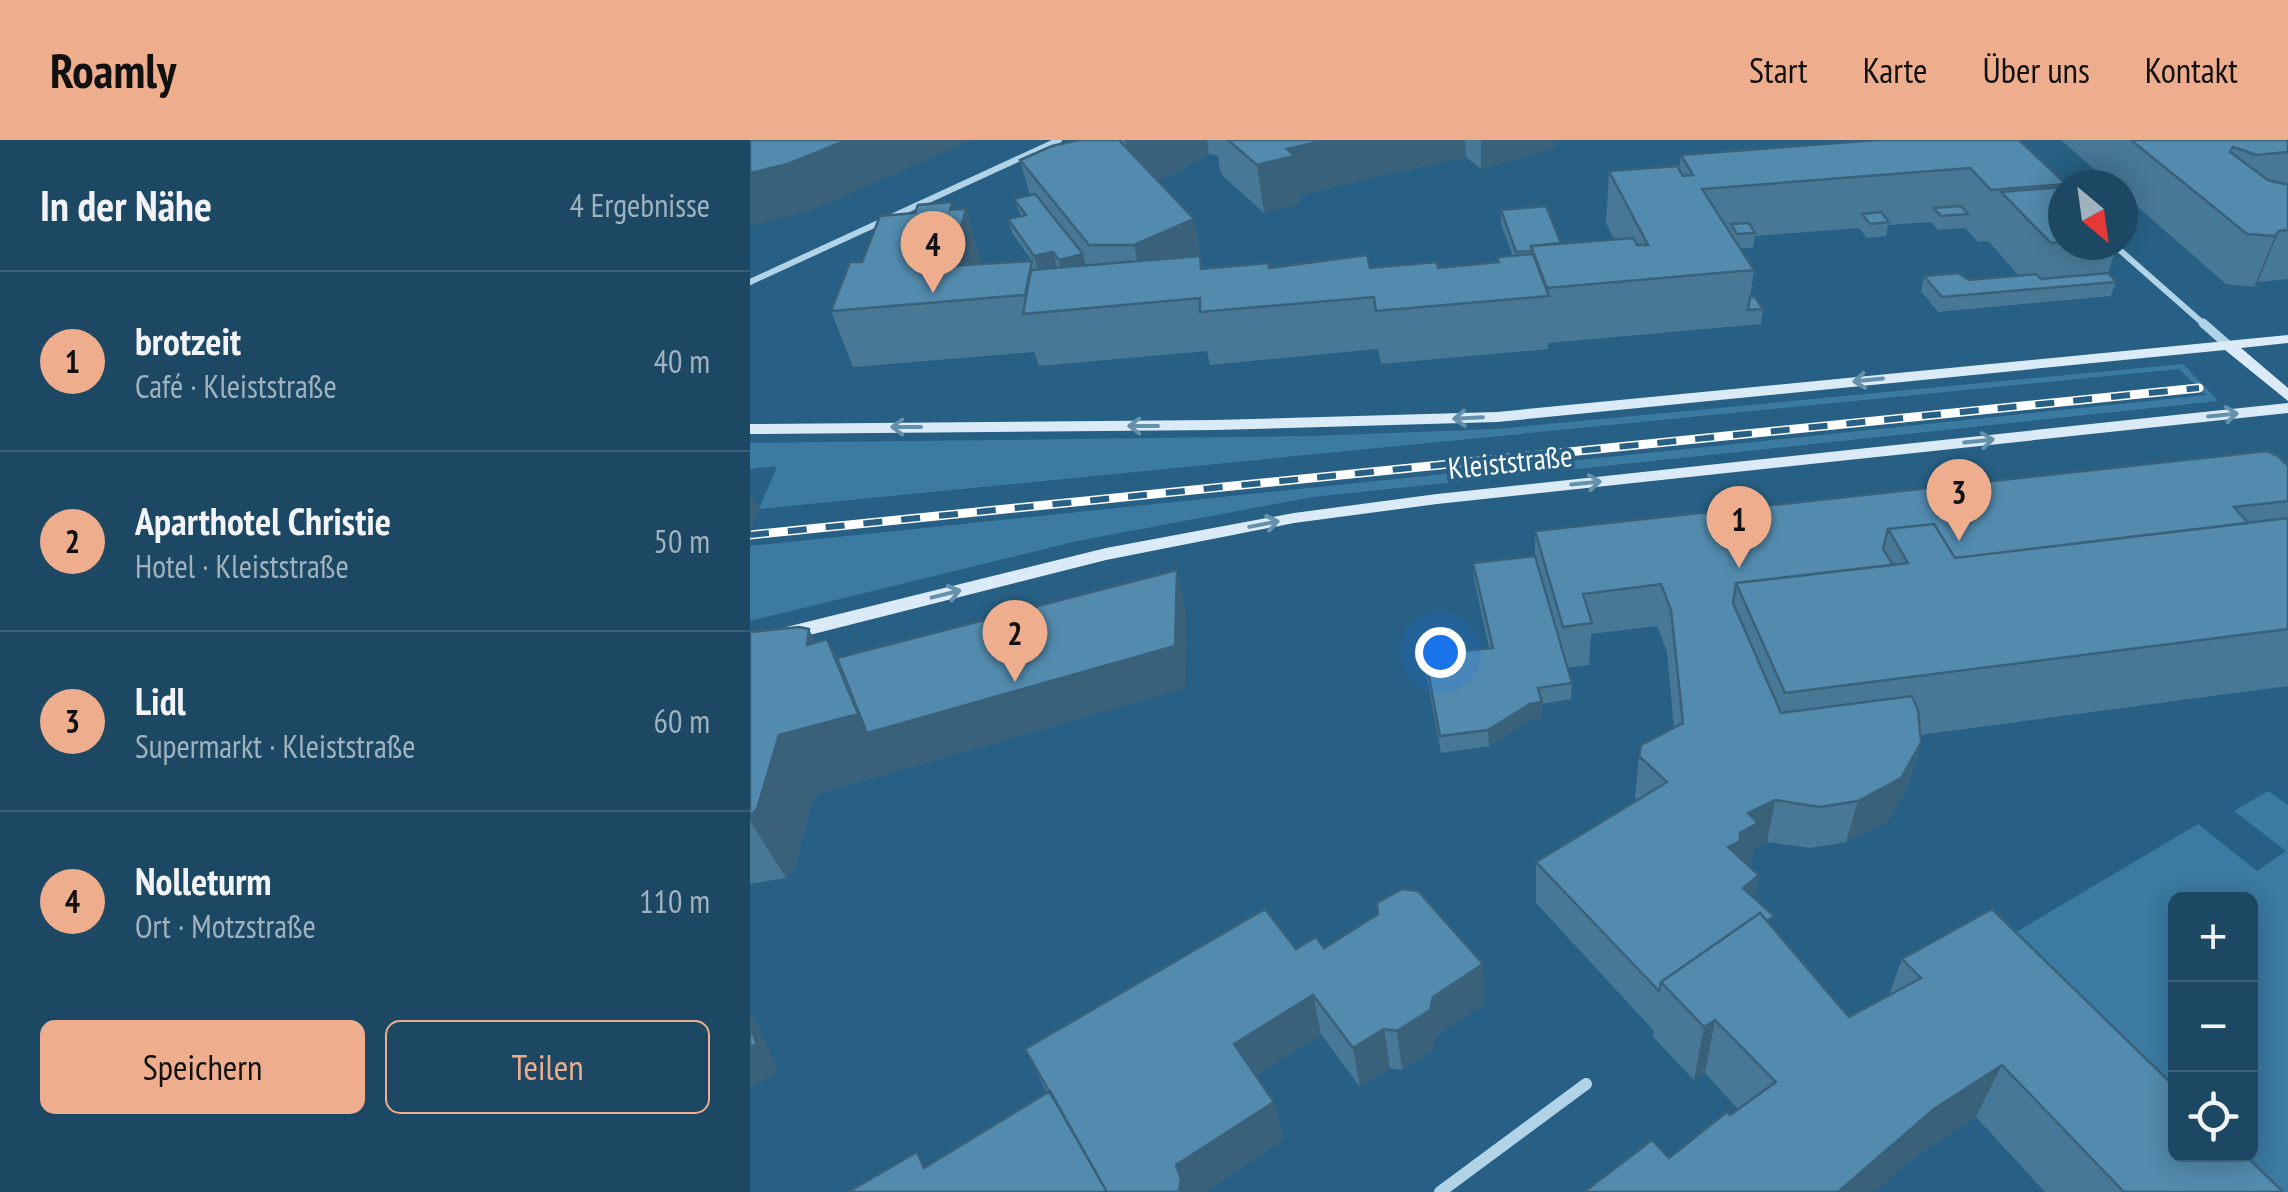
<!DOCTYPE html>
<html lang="de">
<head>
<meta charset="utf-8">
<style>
	:root { --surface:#1d4863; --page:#254f69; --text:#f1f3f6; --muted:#a0b2be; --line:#3b6078; --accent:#eead8d }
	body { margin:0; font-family:"PT Sans Narrow",sans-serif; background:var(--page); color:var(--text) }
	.controls { position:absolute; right:30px; bottom:30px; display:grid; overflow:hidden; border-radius:15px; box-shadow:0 5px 25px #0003 }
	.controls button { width:90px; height:90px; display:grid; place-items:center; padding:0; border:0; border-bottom:2px solid var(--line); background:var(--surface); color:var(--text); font:50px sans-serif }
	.compass { position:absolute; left:1298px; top:30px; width:90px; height:90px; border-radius:50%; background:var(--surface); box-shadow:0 5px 25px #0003; rotate:151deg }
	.you { position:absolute; left:690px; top:512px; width:35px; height:35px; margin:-25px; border:8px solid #fff; border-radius:50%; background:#1a73e8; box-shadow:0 0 0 15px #1a73e833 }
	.badge { display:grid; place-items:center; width:65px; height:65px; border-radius:50%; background:var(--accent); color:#111; font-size:32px; font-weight:700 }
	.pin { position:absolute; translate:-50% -82px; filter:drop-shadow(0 2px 5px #0008) }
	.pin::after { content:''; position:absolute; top:52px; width:35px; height:30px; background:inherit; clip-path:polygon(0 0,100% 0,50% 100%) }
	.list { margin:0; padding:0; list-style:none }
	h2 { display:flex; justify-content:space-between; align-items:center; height:130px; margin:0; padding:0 40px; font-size:42px }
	h2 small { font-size:32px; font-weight:400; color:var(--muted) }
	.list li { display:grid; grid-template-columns:65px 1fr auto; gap:30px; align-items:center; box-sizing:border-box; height:180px; padding:0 40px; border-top:2px solid var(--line) }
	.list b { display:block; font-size:38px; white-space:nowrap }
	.list p { margin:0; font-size:32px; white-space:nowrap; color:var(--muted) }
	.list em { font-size:32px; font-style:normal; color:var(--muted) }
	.actions { display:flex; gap:20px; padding:30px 40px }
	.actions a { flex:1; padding:22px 0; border:2px solid var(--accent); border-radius:15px; text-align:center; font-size:35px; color:var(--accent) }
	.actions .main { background:var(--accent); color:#111 }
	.icon { flex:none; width:55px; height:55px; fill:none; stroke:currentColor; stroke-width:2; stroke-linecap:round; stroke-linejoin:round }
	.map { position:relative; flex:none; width:1538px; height:1052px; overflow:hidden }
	header { display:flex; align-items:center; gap:60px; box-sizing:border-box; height:140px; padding:0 50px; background:var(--accent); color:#111 }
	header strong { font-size:48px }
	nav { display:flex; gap:55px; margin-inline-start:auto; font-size:35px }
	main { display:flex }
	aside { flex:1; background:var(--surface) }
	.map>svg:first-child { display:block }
	.green { fill:#3b7aa1 }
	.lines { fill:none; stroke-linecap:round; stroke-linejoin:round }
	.minor-far2 { stroke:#b1d3e7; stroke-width:6 }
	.minor-far1 { stroke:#b1d3e7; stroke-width:9 }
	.minor { stroke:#b1d3e7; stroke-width:12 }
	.secondary { fill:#daebf7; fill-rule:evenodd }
	.rail-casing { stroke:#fff; stroke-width:9 }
	.rail { stroke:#276084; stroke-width:6; stroke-dasharray:19; stroke-linecap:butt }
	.wall { fill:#477896 }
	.shaded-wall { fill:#3a617a }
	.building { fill:#538bae; stroke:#3a617a; stroke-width:2.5 }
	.oneway { stroke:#6691ac }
	.labels { text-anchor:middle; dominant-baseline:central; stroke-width:8; stroke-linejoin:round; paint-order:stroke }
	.street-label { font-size:30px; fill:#fff; stroke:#276084 }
</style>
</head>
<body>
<header>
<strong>Roamly</strong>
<nav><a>Start</a><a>Karte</a><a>Über uns</a><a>Kontakt</a></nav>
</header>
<main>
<aside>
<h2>In der Nähe<small>4 Ergebnisse</small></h2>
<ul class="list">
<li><span class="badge">1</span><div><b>brotzeit</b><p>Café · Kleiststraße</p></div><em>40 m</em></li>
<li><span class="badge">2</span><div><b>Aparthotel Christie</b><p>Hotel · Kleiststraße</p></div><em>50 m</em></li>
<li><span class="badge">3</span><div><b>Lidl</b><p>Supermarkt · Kleiststraße</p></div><em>60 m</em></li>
<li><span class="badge">4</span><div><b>Nolleturm</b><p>Ort · Motzstraße</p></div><em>110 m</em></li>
</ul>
<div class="actions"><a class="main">Speichern</a><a>Teilen</a></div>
</aside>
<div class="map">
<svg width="1538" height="1052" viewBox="0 0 1538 1052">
	<rect width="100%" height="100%" fill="#276084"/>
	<path class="green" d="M1433,224l35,37 -905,96 -236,44 -327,80v-75l1456,-151 -27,-26 -1420,140 18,-43 -27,3v-26l561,-7 185,-7z
		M1518,651l20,14v387h-31l-38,-37 31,-1v-254h-74l-1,212 -174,-171 197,-117 59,47 29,-20 -52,-40z"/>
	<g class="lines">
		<path class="minor-far2" d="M1364,105l92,81
			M0,142l309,-142"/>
		<path class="minor-far1" d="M1453,183l25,22"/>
		<path class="minor" d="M690,1052l146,-108"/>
		<path class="secondary" d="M1538,195v8l-47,5 47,40v13l-63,-51 -728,72 -282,8 -465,4v-10l465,-4 282,-8z
			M1538,263v10l-851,91 -143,19 -188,37 -356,90v-14l356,-88 188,-35 143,-19z"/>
		<defs>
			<path id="rail" d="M0,395l1449,-147"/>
		</defs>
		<use href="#rail" class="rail-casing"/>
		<use href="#rail" class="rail"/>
	</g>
	<path class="wall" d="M329,0h478l-1,8 -75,21 -15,-12 -86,19 -81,19 1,9 -36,9 -40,-36 -4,-6 -2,-15 -9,-2 -41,23 -12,2 38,40 6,36 -3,2 5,12 236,-1 59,-5v-6l16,-1 -12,-32v-14l60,33 53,-4 -8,-16 3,-52 70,-1 2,-15 197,-15 188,44 -3,1v60h54l-9,28 8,9 -5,14 -173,16 -17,-21 3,-15 45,4 50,-4 -31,-35 -10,1 -13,-14 -27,2 -7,-8 -43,3 -2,11 -19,2 -8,-10 -104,8 -2,12h-13l14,22 -4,27 13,12 -2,15 -213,19v6l-167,15 -3,-15 -168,16 -3,-14 -168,15 -5,-14 -181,15 -22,-56 31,-49 53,-49 51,-4 16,55 50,-3 -20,-28 -4,-14 13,-3 -7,-17 16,-4 -10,-35z
		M1311,0h227v139l-30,3 -4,5 -28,-3 -103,-90v-9h-11z
		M1538,326v220l-368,49 1,8 -13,42 -19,35 -43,22 -36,6 -43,-6 -13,6 -4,16 -2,1 11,10 -5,23 17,28 78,91 40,-22 13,-36 381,233h-238l-69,-75 -65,43 -242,-2 69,-49 -33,-36 -11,7 -41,-43 1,-6 -118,-128v-41l102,-62 -3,-2 4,-42 35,-28 -7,-76 -10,-26 -66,8 -2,31 -22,3 5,15 -1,16 -29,5 -1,14 -11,2 -41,26 -48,7 -15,-81 -1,-17 64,-7 -15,-69 -1,-16 62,-7v-25z
		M436,471l-1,77 -371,107 -20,74 -8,9 -36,6v-252l65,10 12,-3 10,19z
		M574,808l160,56 -48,32 -3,14 -31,20 -12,-2 -30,19 -39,-53 -65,42 28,63 -79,53h-357l79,-25 120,-74 -22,-44 271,-100z"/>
	<path class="shaded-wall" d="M97,0h126l-166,72 -57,14v-53z
		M375,0h82l2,14 -41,23 -34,6z
		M512,0h203l1,17 -86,19 -81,19 1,9 -36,9 -7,-48z
		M731,0h76l-1,8 -75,21z
		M202,62l8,26 6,-19 16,54 -9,36 -23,-33v-56z
		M444,79l6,36 -58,27 -8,-37z
		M1529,91l-21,51 -4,5 21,-51z
		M303,112l4,14 -19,5 -4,-15z
		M333,114l4,15 -25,6 -3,-15z
		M1,354l8,15 -9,25v-38z
		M427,430l9,41 -1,77 -371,107 -20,74 -8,9 -36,-57v-5l29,-81 48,-96 30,61z
		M59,489l30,61 -32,-45z
		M792,562l-1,16 -11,2 -41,26 -1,-16 42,-26z
		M1171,603l-13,42 -19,35 -43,22 12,-41z
		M1025,660l-8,42 -13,6 -4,16 -16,9 -6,-26 20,-34z
		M1009,735l-8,41 -8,-28z
		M733,824l1,40 -48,32 -3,14 -31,20 -5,-39 36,-34z
		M563,855l8,39 -76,49 -11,-39z
		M0,872l6,9 23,51 -29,16z
		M965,880l-10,53 -11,7 10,-53z
		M634,889l6,39 -30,19 -7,-39z
		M1252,925l-26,52 -65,43 -36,32h-37l96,-83z
		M524,962l10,37 -79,53h-19l-10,-27z
		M431,1039l5,13h-7z"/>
	<path class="building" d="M0,0h97l-59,24 -38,9z
		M329,0h40l75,79 -60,26h-45l-69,-85 32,-14z
		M478,0h98l-39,9 7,7 -37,9z
		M1128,0h141l47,44 -75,6 -21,-22 -268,21 52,81 -207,18 -16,-42 102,-8 4,7h11l-39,-74 68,-5 6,10 10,-1 -12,-20z
		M1381,0h157v12l-31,3 -24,-8 -3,5 38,28 20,5v45l-9,1 -4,5 -28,-2z
		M1313,47v55l-12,1 -50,-51z
		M285,54l48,60 -24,6 -6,-8 -19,4 -26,-37 18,-4 -12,-16z
		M202,62l-2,8 16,-1 -16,57 82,-5 -7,34 -194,16 19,-49h12l18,-46 35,-3 3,-8z
		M796,66l15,37 -30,3v5l-15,1 -15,-42z
		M1211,66l7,8 -27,2 -7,-8z
		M1131,72l8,10 -19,2 -8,-10z
		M999,83l6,10 -18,1 -6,-10z
		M783,114l16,42 -173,15 -2,-14 -174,15v-14l-177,16 8,-44 169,-14 1,13 68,-6v5l98,-13 3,13 67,-6 1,6 61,-6 -2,-5z
		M1208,133l11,7 67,-6 5,5 67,-6 8,9 -174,15 -18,-21z
		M1000,157h5l8,12 -15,1z
		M1517,311l11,5 10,10v35l-54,6 14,16 -293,35 -21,-34 -46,5 -5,20 10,16 -157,18 -3,20 48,110 131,-17 6,14 3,33 -20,35 -43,23 -38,6 -45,-7 -27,13 10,10 -18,10v8l-12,6 31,28 -16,13 31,28 -7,5 -7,-8 -99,69 -2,9 -123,-129 131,-80 -28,-26 2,-11 42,-22 -12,-113 -10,-26 -78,10 9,29 -29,4 -28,-96z
		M1538,378v111l-503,64 -49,-110 172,-20 -20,-34 46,-5 21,34z
		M785,416l37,127 -34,5 4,14 -12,2 -42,26 -48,6 -15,-81 68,-7 -20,-85z
		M427,430l-2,76 -308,87 -30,-75z
		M49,487l10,2 -2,16 20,-6 31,75 -79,21 -22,74 -7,7v-184z
		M652,749l16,2 65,73 -50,33 -3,13 -33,21 -13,-2 -31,19 -40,-53 -79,49 40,58 -98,63 5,14 -2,13h-72l-82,-143 240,-140 31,40 20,-12 8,11 54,-34 -1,-11z
		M1242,769l184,179v66h68l39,38h-159l-122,-127 -68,44 -96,83h-254l68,-52 17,18 58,-46 3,3 46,-33 -61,-62 -11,7 -43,-45 99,-69 89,104 72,-39 -19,-19z
		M0,887l7,17 -7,3z
		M300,951l57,101h-259l69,-40 7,16z"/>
	<defs><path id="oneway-shaft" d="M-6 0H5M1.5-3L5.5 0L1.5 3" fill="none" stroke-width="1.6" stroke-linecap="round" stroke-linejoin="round" transform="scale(2.5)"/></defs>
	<g class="oneway">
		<use href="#oneway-shaft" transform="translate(1118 240) rotate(174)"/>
		<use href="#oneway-shaft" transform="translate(1473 275) rotate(-6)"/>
		<use href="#oneway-shaft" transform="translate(718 278) rotate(177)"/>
		<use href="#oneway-shaft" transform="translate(393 286) rotate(180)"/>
		<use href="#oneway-shaft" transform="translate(156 287) rotate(180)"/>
		<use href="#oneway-shaft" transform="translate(1229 301) rotate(-6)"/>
		<use href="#oneway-shaft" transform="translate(836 343) rotate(-6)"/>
		<use href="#oneway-shaft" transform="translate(514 384) rotate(-11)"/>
		<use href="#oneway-shaft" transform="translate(196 454) rotate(-14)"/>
	</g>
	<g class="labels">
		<g class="street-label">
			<text transform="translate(760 321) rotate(-6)">Kleiststraße</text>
		</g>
	</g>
</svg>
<div class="controls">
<button>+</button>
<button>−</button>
<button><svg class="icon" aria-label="locate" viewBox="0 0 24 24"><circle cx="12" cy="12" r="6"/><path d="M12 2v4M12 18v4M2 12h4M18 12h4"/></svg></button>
</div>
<svg class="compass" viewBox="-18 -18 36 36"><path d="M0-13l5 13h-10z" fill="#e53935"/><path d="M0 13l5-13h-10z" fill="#a0b2be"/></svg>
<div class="you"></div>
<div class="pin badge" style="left:989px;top:428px">1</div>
<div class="pin badge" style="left:265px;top:542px">2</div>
<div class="pin badge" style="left:1209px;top:401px">3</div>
<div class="pin badge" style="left:183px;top:153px">4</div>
</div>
</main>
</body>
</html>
